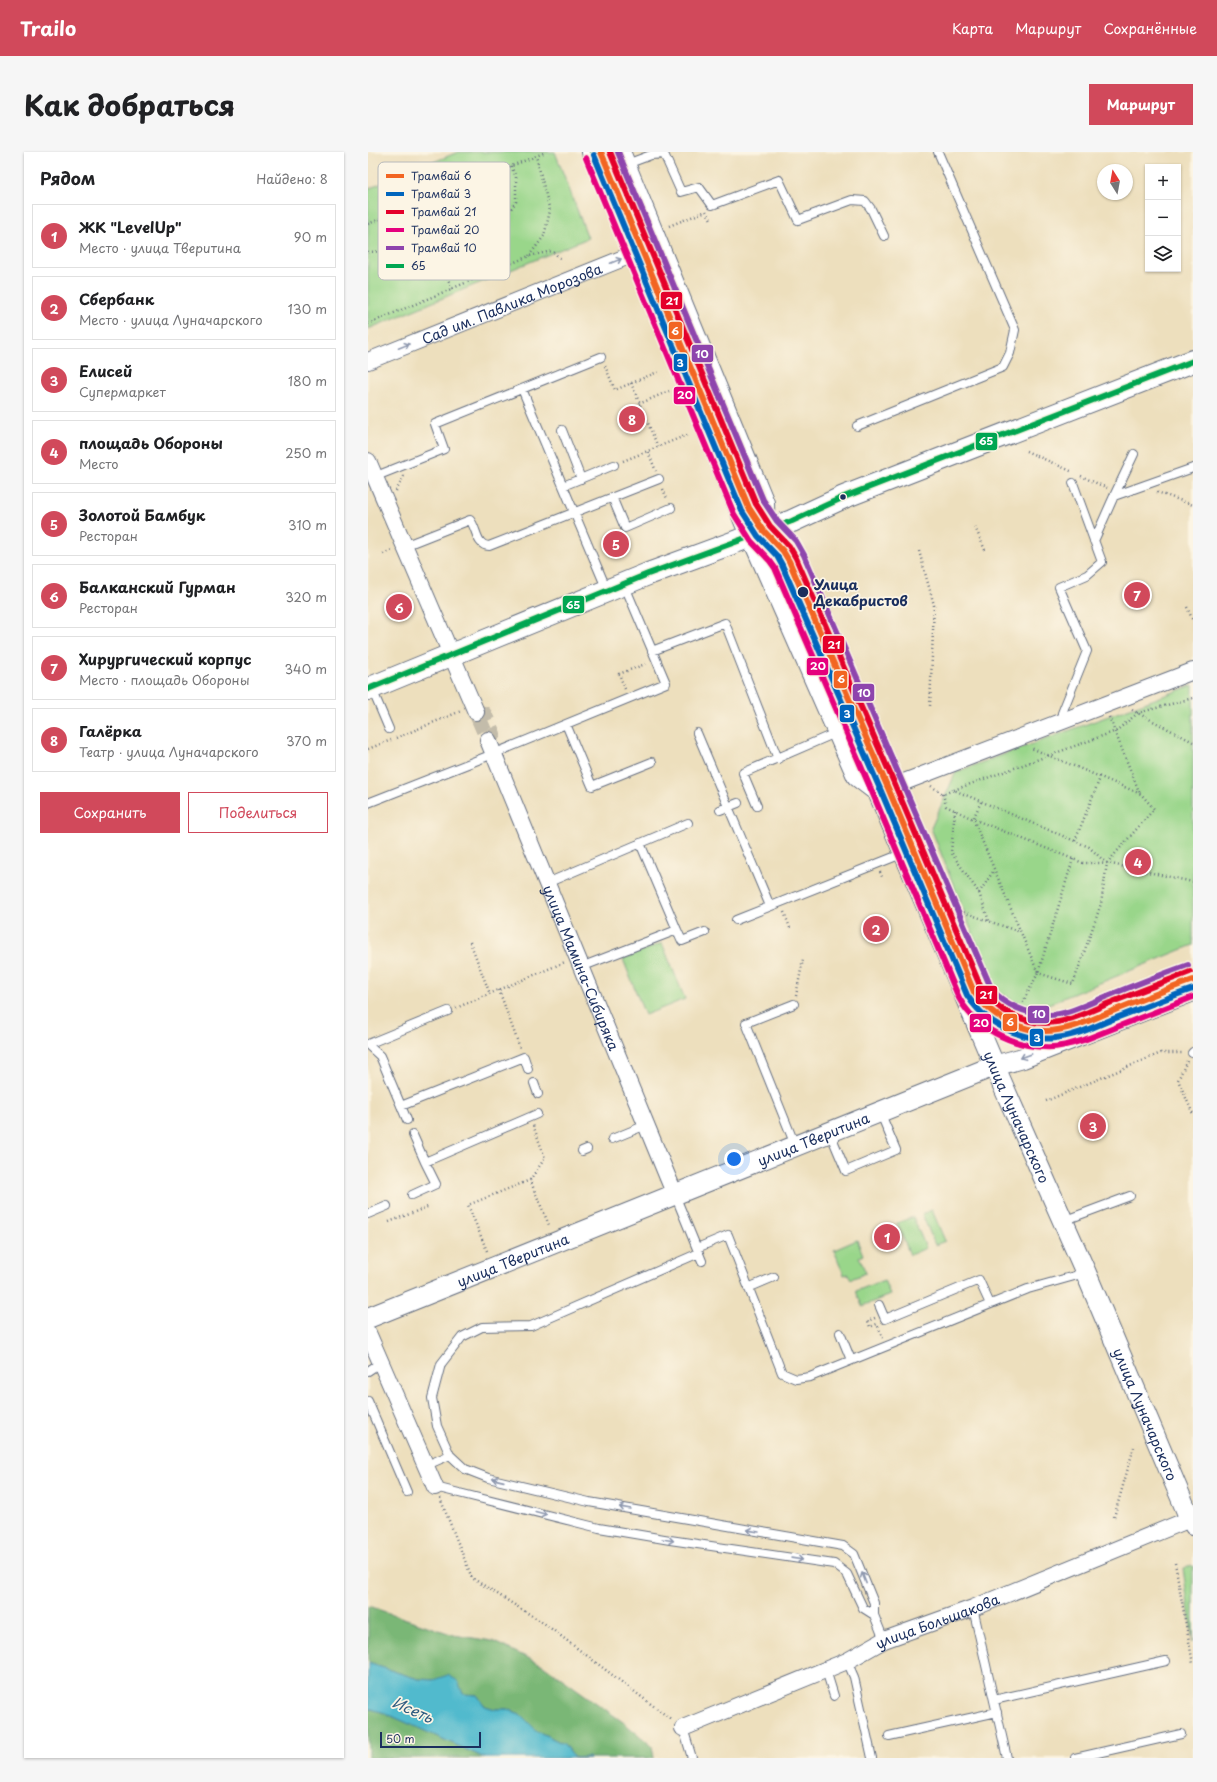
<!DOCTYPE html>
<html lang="ru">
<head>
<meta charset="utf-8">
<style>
	:root { --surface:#fff; --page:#f6f6f6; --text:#202124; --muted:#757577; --line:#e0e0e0; --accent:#d1495b }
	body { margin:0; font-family:"Playpen Sans",sans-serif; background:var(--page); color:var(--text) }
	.controls { position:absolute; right:12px; top:12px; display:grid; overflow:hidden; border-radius:0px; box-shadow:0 1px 3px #0004 }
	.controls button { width:36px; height:36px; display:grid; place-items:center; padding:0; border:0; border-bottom:1px solid var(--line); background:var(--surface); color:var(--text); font:20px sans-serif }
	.compass { position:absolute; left:729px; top:12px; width:36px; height:36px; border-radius:50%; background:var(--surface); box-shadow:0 1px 3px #0004; rotate:349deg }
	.scale { position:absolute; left:12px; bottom:10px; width:101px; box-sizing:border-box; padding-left:4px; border:2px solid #1b2f5e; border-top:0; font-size:11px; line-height:14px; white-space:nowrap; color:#1b2f5e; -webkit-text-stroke:3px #fcf5e5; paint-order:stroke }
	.you { position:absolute; left:366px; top:1007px; width:14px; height:14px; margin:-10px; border:3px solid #fff; border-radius:50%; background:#1a73e8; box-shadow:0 0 0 6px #1a73e833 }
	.badge { display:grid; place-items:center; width:26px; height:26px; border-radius:50%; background:var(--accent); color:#fff; font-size:13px; font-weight:700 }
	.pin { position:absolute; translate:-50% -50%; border:2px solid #fff; box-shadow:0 1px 4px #0006 }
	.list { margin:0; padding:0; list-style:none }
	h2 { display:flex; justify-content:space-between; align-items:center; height:52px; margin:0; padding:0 16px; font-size:17px }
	h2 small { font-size:13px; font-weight:400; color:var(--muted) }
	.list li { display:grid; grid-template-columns:26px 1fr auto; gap:12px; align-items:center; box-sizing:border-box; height:64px; margin:0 8px 8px; padding:0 8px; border:1px solid var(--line); border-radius:0px }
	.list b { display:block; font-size:15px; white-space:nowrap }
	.list p { margin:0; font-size:13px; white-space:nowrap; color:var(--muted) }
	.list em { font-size:13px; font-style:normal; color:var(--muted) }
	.actions { display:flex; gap:8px; padding:12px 16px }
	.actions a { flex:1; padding:9px 0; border:1px solid var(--accent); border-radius:0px; text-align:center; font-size:14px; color:var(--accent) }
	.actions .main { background:var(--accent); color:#fff }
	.icon { flex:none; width:22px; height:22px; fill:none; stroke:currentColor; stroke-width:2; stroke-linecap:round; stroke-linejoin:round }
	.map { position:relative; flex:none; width:825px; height:1606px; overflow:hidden; border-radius:0px }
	header { display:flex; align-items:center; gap:24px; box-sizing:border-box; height:56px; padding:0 20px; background:var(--accent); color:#fff }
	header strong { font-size:19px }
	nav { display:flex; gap:22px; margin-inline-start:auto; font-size:14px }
	.intro { display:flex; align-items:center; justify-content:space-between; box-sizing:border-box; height:96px; padding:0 24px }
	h1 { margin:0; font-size:28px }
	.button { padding:10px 18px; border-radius:0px; background:var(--accent); color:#fff; font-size:14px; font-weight:700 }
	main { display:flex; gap:24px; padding:0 24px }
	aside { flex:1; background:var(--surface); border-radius:0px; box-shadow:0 1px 3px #0004 }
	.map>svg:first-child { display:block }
	.green { fill:#99d68a; stroke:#5a8274 }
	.forest { fill:#7ab776; stroke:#4a736a }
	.water { fill:#51bacd; stroke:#367496 }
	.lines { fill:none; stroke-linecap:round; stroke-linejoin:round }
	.minor-tunnel { stroke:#c3bcaa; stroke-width:16; stroke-dasharray:16 8; stroke-linecap:butt }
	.service-casing { stroke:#646d7f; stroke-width:10 }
	.minor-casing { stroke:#646d7f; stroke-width:18 }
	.tertiary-casing { stroke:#646d7f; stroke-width:22 }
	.secondary-casing { stroke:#646d7f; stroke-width:24 }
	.path { stroke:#646d7f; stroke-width:2.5; stroke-dasharray:1 3; stroke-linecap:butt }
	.service { stroke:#fff; stroke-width:8 }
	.minor { stroke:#fff; stroke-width:16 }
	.tertiary { stroke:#fff; stroke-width:20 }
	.secondary { stroke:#fff; stroke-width:22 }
	.bus-1-casing { stroke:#fcf5e5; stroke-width:9 }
	.bus-1 { stroke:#00a651; stroke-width:6 }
	.tram-1-casing { stroke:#fcf5e5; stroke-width:9 }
	.tram-2-casing { stroke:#fcf5e5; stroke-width:9 }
	.tram-3-casing { stroke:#fcf5e5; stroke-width:9 }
	.tram-4-casing { stroke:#fcf5e5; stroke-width:9 }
	.tram-5-casing { stroke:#fcf5e5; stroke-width:9 }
	.tram-1 { stroke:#f26522; stroke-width:6 }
	.tram-2 { stroke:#0065bd; stroke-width:6 }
	.tram-3 { stroke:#e4002b; stroke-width:6 }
	.tram-4 { stroke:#e5007d; stroke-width:6 }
	.tram-5 { stroke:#8e44ad; stroke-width:6 }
	.oneway { stroke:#8d97ae }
	.bus-dot { fill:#1b2f5e; stroke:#fcf5e5; stroke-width:1.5 }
	.labels { text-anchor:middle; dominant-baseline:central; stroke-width:3.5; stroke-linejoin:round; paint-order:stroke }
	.street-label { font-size:14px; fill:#1b2f5e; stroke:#fcf5e5 }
	.stop-label { font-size:14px; font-weight:bold; fill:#1b2f5e; stroke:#fcf5e5; text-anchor:start }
	.water-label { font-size:15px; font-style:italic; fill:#2b597f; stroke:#fcf5e5 }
	.key { fill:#fcf5e5; stroke:#b8babc; stroke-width:1 }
	.key-label { font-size:11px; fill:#1b2f5e }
	.line-badge { stroke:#fcf5e5; stroke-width:1.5 }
	.badge-label { font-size:11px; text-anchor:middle; font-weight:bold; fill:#fff }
</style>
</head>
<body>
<header>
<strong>Trailo</strong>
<nav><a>Карта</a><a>Маршрут</a><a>Сохранённые</a></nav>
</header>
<div class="intro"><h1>Как добраться</h1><a class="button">Маршрут</a></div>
<main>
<aside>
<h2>Рядом<small>Найдено: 8</small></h2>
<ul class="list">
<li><span class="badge">1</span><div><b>ЖК &quot;LevelUp&quot;</b><p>Место · улица Тверитина</p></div><em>90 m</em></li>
<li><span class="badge">2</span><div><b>Сбербанк</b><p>Место · улица Луначарского</p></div><em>130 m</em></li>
<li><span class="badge">3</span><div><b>Елисей</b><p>Супермаркет</p></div><em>180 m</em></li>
<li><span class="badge">4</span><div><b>площадь Обороны</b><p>Место</p></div><em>250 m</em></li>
<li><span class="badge">5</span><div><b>Золотой Бамбук</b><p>Ресторан</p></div><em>310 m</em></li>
<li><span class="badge">6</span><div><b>Балканский Гурман</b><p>Ресторан</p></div><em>320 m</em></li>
<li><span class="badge">7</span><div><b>Хирургический корпус</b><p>Место · площадь Обороны</p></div><em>340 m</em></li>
<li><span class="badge">8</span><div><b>Галёрка</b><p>Театр · улица Луначарского</p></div><em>370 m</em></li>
</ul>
<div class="actions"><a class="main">Сохранить</a><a>Поделиться</a></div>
</aside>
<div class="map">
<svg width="825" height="1606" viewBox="0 0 825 1606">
	<rect width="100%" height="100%" fill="#fcf5e5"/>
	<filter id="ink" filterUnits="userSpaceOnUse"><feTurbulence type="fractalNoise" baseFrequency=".025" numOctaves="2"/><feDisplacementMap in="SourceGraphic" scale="8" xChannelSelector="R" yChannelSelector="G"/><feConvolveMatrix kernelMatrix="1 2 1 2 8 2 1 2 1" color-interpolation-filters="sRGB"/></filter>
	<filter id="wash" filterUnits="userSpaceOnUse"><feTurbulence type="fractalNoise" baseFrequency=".012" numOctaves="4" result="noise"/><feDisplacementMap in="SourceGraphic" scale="16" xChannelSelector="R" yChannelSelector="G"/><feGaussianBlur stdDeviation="0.9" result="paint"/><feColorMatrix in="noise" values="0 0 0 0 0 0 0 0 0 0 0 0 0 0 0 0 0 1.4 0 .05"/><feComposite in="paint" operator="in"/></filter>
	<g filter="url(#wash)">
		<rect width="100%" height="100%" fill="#eddfbd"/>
		<path class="green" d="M90,0h97l33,86 -220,91v-140z
			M825,533v260l-162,66 -36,-21 -64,-162 25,-56z
			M294,791l23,56 -40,16 -22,-56z
			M564,1058l13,31 -10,4 -13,-31z
			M545,1065l13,31 -16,7 -13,-32z
			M489,1088l6,15 -4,2 7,16 -15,6 -3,-5 -4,1 -10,-25z
			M516,1128l6,15 -28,11 -6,-15z
			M825,1414v76l-10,-74z"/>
		<path class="forest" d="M0,1454l86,29 38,6 51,24 80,57 29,24 2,12h-80l-10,-14 -27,-13 -17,-17 -13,-5h-12l-10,-3 -8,-11 -15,-1 -4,-13 -40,-2 -50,-16z
			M0,1556l17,5 100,45h-117z"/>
		<path class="water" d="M0,1511l50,16 15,1 15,-5 10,6 5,13 14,1 8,11 10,3h12l13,5 17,17 27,13 10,14 14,-1 2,1h-105l-100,-45 -17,-5z"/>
	</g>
	<g filter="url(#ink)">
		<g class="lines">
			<path class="minor-tunnel" d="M108,560l8,2 9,20 -5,6z"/>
			<defs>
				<path id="service" d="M235,21l48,-18 13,-1 17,38 18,-5 13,18 67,-25 19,40 54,-20 13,1 6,8 13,27
					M154,237l85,201
					M489,274l146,-59 7,-14 5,-23 -77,-178
					M194,278l19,49
					M6,325l70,-28 -9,-25 166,-67
					M195,334l51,-21
					M746,344l20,-42
					M244,345l13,31 46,-20
					M726,389l20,-45 79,-28
					M36,394l66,-26c7,8 6,26 19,26l170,-67
					M284,499l73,-28 53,136
					M4,537l17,40
					M694,561l25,-62 -28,-64 28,-12 15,-13 -29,-79
					M198,572l26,62 60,-24
					M329,581l73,173
					M0,651l125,-49 173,-71 -42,-99
					M389,654l-14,-33 95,-41
					M352,658l18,-7
					M272,691l37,87
					M179,731l141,-60
					M368,768l168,-67
					M213,815l96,-37 5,11 23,-9
					M426,852l-48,19 49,122
					M0,892l80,-33
					M0,893l12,11 27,64
					M824,901l1,-1
					M166,931l4,11
					M33,954l123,-49 4,12
					M462,981l16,38 50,-21 -16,-38
					M45,983l12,27 112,-48
					M244,987l34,-14
					M214,999l5,-2
					M44,1043l24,-11 -11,-22
					M307,1043l27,66
					M0,1062l19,-8
					M695,1069l67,-25
					M329,1096l31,-13 54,138 14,6 14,-2 218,-88 57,-16
					M380,1136l26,-11
					M511,1153l6,14 94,-39 11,24
					M472,1181l11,27
					M0,1219l12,-8
					M0,1249l39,91
					M82,1303l-13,-29 -5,-28 9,-34 21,-27 20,-10 49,-1 168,-73
					M59,1313l23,-10 15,14 23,9 101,24 254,44 11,8 20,49v12l10,25
					M67,1335l164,41 71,12 164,24 13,10 16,34 11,7
					M605,1456l34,150
					M479,1509l7,16 18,81
					M458,1518l8,26
					M626,1548l172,-39
					M315,1576l9,30
					M521,1584l108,-24
					M707,1606l106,-24"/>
				<g id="minor">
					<path id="s1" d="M0,209l288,-116"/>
					<path d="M0,309l108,251"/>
					<path id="s2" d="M120,588l187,455"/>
					<path d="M510,640l315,-121"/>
					<path d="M0,1181l67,154"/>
					<path id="s3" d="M315,1576l164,-67 37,-21 89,-32 217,-89 3,8"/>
				</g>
				<g id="tertiary">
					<path id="s4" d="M383,383l106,241 21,16 123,289 85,192 104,246 3,-2"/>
					<path id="s5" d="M0,1166l626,-252 29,-8 170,-67"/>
				</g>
				<path id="secondary" d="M225,0l158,383
					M251,0l144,351 1,28
					M0,537l280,-115 144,-53 52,-24 349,-136"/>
			</defs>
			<use href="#service" class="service-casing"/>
			<use href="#minor" class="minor-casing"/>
			<use href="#tertiary" class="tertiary-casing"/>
			<use href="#secondary" class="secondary-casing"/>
			<path class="path" d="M49,51l35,86
				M0,72l178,-72
				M301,74l37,-15 6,10
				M0,100l68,-4 61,-21 19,-25v-25l-5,-11
				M161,104l15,-20 6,-25 -14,-55
				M0,172l161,-68 23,-5 10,9
				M237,214l10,24 45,-19
				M263,231l27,64
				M271,252l30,-13
				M658,299l47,21
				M280,300l8,19
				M255,309l64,-26
				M713,324l26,12
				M295,337l4,10
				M28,339l8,-15
				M789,340l36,13
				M607,375l10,23
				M551,399l15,54 -4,101
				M15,402l9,-4
				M819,455l6,14
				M257,537l-6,-15 29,-11
				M764,558l61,32
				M741,565l31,77
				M28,586l65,-27
				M0,597l23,-9
				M563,634l12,8 11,-4 135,57 17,16
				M586,638l162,-59 22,-18 55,-15
				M575,642l3,12 27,13 110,44h24l86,19
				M613,650l-8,17 65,154 35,-114
				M587,658l-4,42 28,41 10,28
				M707,689l25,-63
				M512,720l3,7
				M611,741l15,-23
				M592,759l60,21
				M416,760l6,16
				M102,790l20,52
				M131,838l21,58
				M428,844l7,-37
				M653,854l17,-33 35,11 28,-80 6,-41 47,-54 -13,-15 -110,-46
				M88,856l109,-46
				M819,909l-9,19 15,34
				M678,949l115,-48h21
				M162,1028l15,-22 -12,-33
				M21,1070l41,-16
				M119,1099l-19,-46 62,-25 19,45
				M507,1166l-7,3 2,6 7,-3 6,14
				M72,1346l32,80 73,46 127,96
				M746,1365l20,-70
				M807,1411l18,101"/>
			<use href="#service" class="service"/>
			<use href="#minor" class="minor"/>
			<use href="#tertiary" class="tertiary"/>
			<use href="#secondary" class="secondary"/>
			<defs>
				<path id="bus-1" d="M225,0l158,383
					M0,537l280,-115 144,-53 52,-24 349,-136"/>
			</defs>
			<use href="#bus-1" class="bus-1-casing"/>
			<use href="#bus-1" class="bus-1"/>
			<defs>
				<path id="tram-1" d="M233,0l148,356 15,23 19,20 6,10 99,227 86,204c15,23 45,39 72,39 23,0 44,-11 64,-19 28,-11 55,-22 83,-32"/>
				<path id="tram-2" d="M226,3l148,356 16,25 19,20 5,9 99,226 86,204c17,28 55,47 88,43 21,-2 39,-11 58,-19 27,-10 53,-21 80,-30"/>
				<path id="tram-3" d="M242,0l146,352 14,22 19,20 7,12 99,227 86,203c14,21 40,35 65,35 21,0 42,-11 61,-19 28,-11 55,-21 83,-32"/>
				<path id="tram-4" d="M218,6l148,356 17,27 19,20 5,7 98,226 86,204c16,30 52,47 85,49 14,1 27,-3 40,-7l109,-43"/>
				<path id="tram-5" d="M250,0l145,348 14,21 19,20 8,14 188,435c13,15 35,24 54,25 20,1 41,-11 59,-18 27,-11 55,-22 83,-32"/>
			</defs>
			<use href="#tram-1" class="tram-1-casing"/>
			<use href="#tram-2" class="tram-2-casing"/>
			<use href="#tram-3" class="tram-3-casing"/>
			<use href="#tram-4" class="tram-4-casing"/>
			<use href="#tram-5" class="tram-5-casing"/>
			<use href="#tram-1" class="tram-1"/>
			<use href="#tram-2" class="tram-2"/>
			<use href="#tram-3" class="tram-3"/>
			<use href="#tram-4" class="tram-4"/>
			<use href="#tram-5" class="tram-5"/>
		</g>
		<defs><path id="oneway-shaft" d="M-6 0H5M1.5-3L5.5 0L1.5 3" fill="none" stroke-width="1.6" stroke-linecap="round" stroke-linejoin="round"/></defs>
		<g class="oneway">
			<use href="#oneway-shaft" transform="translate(248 109) rotate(-22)"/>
			<use href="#oneway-shaft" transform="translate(36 194) rotate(-22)"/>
			<use href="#oneway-shaft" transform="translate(658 904) rotate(160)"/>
			<use href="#oneway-shaft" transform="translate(130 1328) rotate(-167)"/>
			<use href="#oneway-shaft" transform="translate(257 1356) rotate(-170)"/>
			<use href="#oneway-shaft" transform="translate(173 1361) rotate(14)"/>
			<use href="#oneway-shaft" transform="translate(385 1379) rotate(-170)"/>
			<use href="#oneway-shaft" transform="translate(300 1388) rotate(9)"/>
			<use href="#oneway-shaft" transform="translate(429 1407) rotate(8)"/>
			<use href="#oneway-shaft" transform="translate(496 1426) rotate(-111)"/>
		</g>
	</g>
	<g class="bus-dot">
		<circle cx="475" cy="345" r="3.5"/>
		<circle cx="435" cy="440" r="6"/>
	</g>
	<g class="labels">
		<g class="street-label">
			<text stroke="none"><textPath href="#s1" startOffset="155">Сад им. Павлика Морозова</textPath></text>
			<text stroke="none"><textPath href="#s2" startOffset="246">улица Мамина-Сибиряка</textPath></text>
			<text stroke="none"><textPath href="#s4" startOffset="643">улица Луначарского</textPath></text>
			<text stroke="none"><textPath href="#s5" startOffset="480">улица Тверитина</textPath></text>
			<text stroke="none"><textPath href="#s5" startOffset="156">улица Тверитина</textPath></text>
			<text stroke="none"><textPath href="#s4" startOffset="967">улица Луначарского</textPath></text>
			<text stroke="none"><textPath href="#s3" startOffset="276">улица Большакова</textPath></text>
		</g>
		<g class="stop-label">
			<text x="446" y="432">Улица<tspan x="446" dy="16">Декабристов</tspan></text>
		</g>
		<g class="water-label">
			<text transform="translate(45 1557) rotate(24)">Исеть</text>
		</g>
	</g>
	<rect x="10" y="10" width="132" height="118" rx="6" class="key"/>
	<rect x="18" y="22" width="18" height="4" fill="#f26522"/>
	<rect x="18" y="40" width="18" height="4" fill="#0065bd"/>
	<rect x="18" y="58" width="18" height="4" fill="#e4002b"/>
	<rect x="18" y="76" width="18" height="4" fill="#e5007d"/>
	<rect x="18" y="94" width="18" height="4" fill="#8e44ad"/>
	<rect x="18" y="112" width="18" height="4" fill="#00a651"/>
	<g class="key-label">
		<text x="43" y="28">Трамвай 6</text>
		<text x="43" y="46">Трамвай 3</text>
		<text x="43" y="64">Трамвай 21</text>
		<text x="43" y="82">Трамвай 20</text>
		<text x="43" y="100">Трамвай 10</text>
		<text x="43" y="118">65</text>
	</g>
	<g class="line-badge">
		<rect x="292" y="139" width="23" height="19" rx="4" fill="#e4002b"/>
		<rect x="300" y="169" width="15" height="19" rx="4" fill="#f26522"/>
		<rect x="323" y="192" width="23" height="19" rx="4" fill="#8e44ad"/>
		<rect x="305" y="201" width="15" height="19" rx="4" fill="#0065bd"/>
		<rect x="305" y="234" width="23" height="19" rx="4" fill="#e5007d"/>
		<rect x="607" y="280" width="23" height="19" rx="4" fill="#00a651"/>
		<rect x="194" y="443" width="23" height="19" rx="4" fill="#00a651"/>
		<rect x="454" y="483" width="23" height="19" rx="4" fill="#e4002b"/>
		<rect x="438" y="505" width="23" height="19" rx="4" fill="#e5007d"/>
		<rect x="465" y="518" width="15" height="19" rx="4" fill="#f26522"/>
		<rect x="484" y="531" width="23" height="19" rx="4" fill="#8e44ad"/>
		<rect x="471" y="552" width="16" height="19" rx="4" fill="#0065bd"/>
		<rect x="607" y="833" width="23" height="20" rx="4" fill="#e4002b"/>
		<rect x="659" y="853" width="23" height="19" rx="4" fill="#8e44ad"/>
		<rect x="634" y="861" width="16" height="19" rx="4" fill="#f26522"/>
		<rect x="601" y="861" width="23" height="20" rx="4" fill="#e5007d"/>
		<rect x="661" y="876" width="15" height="19" rx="4" fill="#0065bd"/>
	</g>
	<g class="badge-label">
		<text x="304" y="153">21</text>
		<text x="307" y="183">6</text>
		<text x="334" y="206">10</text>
		<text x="312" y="215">3</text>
		<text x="317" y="247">20</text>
		<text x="618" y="293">65</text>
		<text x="205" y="457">65</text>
		<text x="466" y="497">21</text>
		<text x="450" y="518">20</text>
		<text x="473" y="531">6</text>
		<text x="496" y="545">10</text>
		<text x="479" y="566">3</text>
		<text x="618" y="847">21</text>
		<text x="671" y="866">10</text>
		<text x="642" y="874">6</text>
		<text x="613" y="875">20</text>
		<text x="669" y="890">3</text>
	</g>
</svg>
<div class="controls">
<button>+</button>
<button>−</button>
<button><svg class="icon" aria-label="layers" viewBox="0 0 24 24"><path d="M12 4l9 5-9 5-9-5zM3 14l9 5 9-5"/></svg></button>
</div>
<svg class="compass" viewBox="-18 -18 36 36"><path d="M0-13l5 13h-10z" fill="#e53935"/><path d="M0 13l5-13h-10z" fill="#757577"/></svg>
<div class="scale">50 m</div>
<div class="you"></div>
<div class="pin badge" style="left:519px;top:1085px">1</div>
<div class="pin badge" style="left:508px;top:777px">2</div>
<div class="pin badge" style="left:725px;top:974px">3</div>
<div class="pin badge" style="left:770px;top:710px">4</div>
<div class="pin badge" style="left:248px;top:392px">5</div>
<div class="pin badge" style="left:31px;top:455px">6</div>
<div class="pin badge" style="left:769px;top:443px">7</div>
<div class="pin badge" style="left:264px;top:267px">8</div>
</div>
</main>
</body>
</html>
